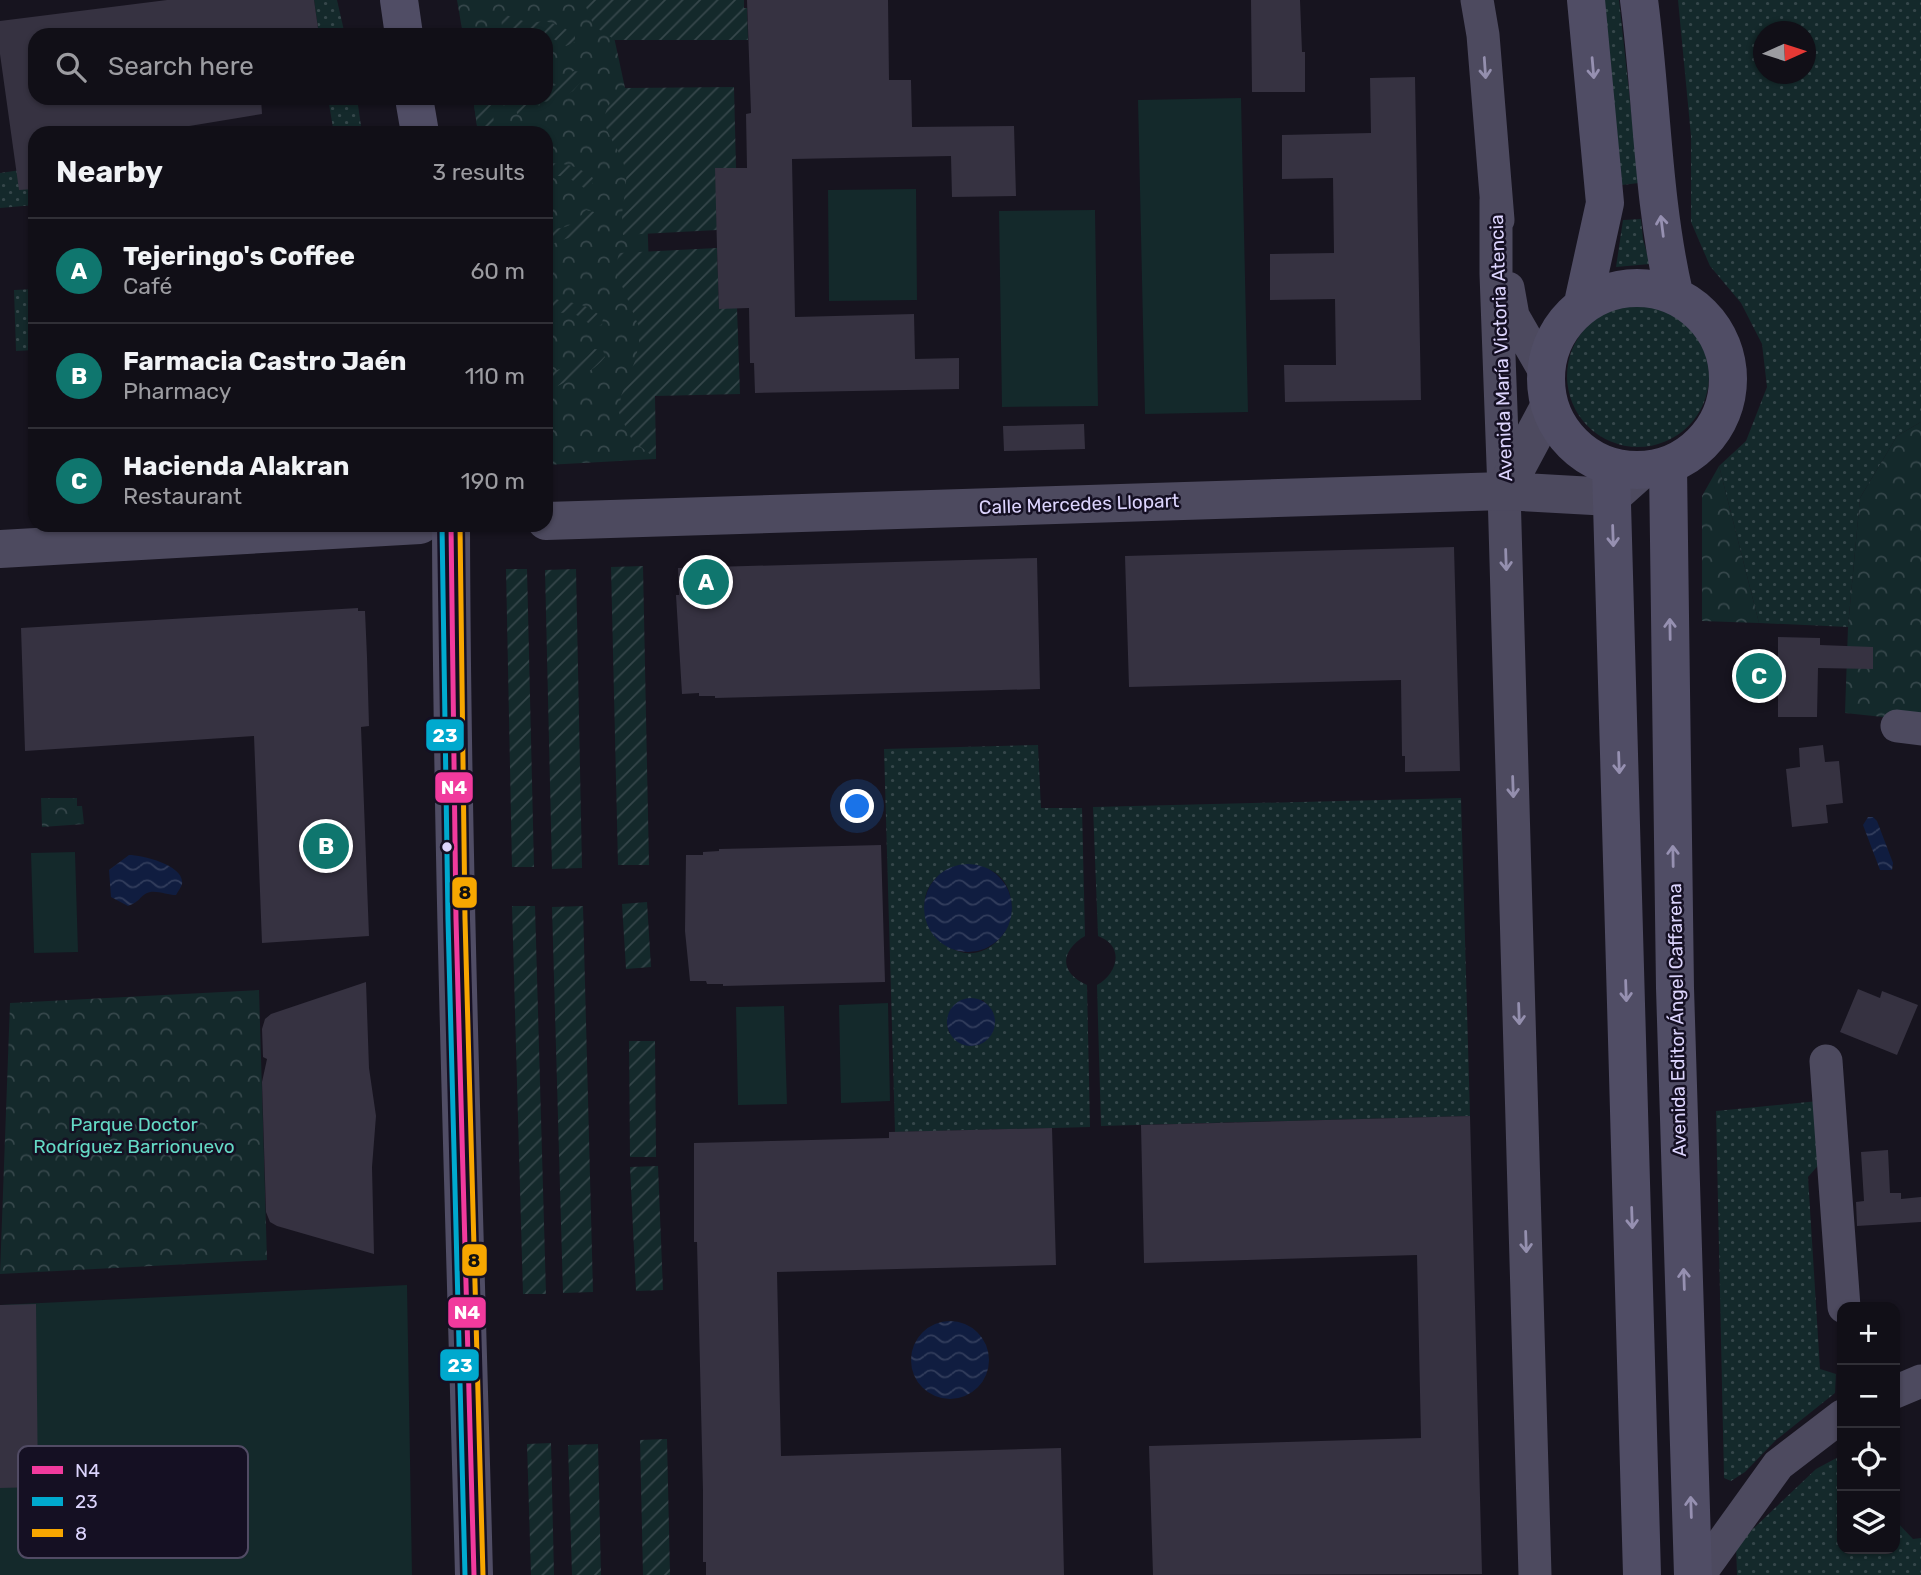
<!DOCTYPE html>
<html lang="en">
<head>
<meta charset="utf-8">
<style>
	:root { --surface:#110f17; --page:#1a1820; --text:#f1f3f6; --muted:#9c9ca1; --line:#302f36; --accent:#0f766e }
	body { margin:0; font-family:Rubik,sans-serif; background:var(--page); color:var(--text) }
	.controls { position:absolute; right:21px; bottom:21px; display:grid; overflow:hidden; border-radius:14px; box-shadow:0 2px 5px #0004 }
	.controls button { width:63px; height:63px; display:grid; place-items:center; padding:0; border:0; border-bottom:2px solid var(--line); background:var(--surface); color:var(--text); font:35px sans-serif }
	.compass { position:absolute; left:1753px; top:21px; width:63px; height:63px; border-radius:50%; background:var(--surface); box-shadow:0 2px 5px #0004; rotate:87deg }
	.you { position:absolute; left:858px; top:807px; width:24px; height:24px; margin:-18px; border:5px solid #fff; border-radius:50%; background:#1a73e8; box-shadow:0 0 0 10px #1a73e833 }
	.badge { display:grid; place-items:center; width:46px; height:46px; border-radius:50%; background:var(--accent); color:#fff; font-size:23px; font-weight:700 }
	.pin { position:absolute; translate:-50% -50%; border:4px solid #fff; box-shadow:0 2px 7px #0006 }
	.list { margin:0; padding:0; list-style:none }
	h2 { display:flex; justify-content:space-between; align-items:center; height:91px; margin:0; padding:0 28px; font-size:30px }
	h2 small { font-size:23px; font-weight:400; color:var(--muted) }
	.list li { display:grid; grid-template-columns:46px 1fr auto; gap:21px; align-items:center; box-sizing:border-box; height:105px; padding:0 28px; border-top:2px solid var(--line) }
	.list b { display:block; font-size:26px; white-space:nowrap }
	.list p { margin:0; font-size:23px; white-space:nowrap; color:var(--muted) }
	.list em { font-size:23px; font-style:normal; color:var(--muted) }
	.icon { flex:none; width:38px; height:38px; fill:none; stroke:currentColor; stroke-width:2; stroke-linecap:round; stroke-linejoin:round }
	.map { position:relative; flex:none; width:1921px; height:1575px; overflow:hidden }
	.search { position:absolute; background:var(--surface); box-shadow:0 2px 5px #0004; left:28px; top:28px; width:525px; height:77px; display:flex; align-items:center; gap:18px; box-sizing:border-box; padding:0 24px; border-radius:21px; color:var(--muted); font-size:26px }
	.panel { position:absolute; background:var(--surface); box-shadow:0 2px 5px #0004; left:28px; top:126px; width:525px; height:406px; border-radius:21px }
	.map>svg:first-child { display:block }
	.grass { fill:url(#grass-dots); fill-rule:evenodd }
	.forest { fill:url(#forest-crowns) }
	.garden { fill:url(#garden-furrows) }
	.pitch { fill:#14292b }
	.water { fill:url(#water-waves) }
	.building { fill:#363241 }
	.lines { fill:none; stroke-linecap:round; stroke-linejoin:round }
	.minor { stroke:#4d4a5f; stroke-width:33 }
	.tertiary { stroke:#4d4a5f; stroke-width:38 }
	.secondary { stroke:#504d65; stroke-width:38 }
	.bus-1-casing { stroke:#151023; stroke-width:10 }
	.bus-2-casing { stroke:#151023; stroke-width:10 }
	.bus-3-casing { stroke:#151023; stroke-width:10 }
	.bus-1 { stroke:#f13a9d; stroke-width:5 }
	.bus-2 { stroke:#00a9ce; stroke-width:5 }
	.bus-3 { stroke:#f7a600; stroke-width:5 }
	.oneway { stroke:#948fae }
	.oneway2 { stroke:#9690b1 }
	.bus-dot { fill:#dcd4fd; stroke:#151023; stroke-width:2.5 }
	.labels { text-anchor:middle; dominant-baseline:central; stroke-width:5; stroke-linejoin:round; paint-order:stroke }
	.street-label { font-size:19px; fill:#dcd4fd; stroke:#151023 }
	.park-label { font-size:19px; fill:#64d9c5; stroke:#151023 }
	.key { fill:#151023; stroke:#514b64; stroke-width:2 }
	.key-label { font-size:19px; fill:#dcd4fd }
	.line-badge { stroke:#151023; stroke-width:2.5 }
	.badge-label { font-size:19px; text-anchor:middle; font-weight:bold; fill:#fff }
	.pale-badge-label { font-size:19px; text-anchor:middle; font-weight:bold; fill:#111 }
</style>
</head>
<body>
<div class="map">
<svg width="1921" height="1575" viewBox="0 0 1921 1575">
	<defs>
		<pattern id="grass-dots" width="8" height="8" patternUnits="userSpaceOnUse" patternTransform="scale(1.75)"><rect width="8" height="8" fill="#14292b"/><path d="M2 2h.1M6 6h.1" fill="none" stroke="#36474b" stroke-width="1.8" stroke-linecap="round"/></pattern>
		<pattern id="forest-crowns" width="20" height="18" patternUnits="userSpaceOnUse" patternTransform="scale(1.75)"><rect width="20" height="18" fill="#14292b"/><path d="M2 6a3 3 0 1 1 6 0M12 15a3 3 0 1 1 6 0" fill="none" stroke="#36474b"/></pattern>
		<pattern id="garden-furrows" width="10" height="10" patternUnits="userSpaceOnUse" patternTransform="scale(1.75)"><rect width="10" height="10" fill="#14292b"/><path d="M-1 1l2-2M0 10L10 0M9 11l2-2" fill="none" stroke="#36474b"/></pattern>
		<pattern id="water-waves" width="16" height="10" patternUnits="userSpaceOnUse" patternTransform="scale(1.75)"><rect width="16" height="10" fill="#101d40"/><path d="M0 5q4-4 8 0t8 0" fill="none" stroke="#323d5c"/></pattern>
	</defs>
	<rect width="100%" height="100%" fill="#17141f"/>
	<path class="grass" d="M314,0h23l8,35h-26z
		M1602,0h17l20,183 -17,2z
		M1678,0h243v422l-24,14 -37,62 -12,129 -89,-4 -40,-157 27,-25 21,-54 -5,-43 -21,-41 -31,-37 -19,-44v-86zM1764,32h42v42h-42z
		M328,98h29l5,35h-63l34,-5z
		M35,168v37l-35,3v-35z
		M1641,219l2,20 7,25 -34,3 7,-47z
		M35,289v61l-19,1 -2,-61z
		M1567 376a71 71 0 1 1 142 0a71 71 0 1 1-142 0Z
		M1038,745l3,63h41l3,128c-25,15 -26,37 2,49l3,142 -195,5 -11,-383zM961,865c8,1 19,1 27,4 27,10 30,49 13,68 -48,56 -121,-50 -40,-72zM983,1000l10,12c-1,15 1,26 -15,33l-29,-12 -2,-8 3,-15z
		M1461,798l9,318 -369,10 -4,-141c21,-12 28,-39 1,-49l-5,-129z
		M1818,1101l5,59 -15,17 12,192 16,5 -1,19 -59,47 -31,32 -14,9 -7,-3 -8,-367z
		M1842,1455v94h53v-29l18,19 8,-1v37h-184l-1,-30 80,-76z"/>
	<path class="forest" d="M457,0h149l40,185 10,274 -110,6v-332h-68l-5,-35h73v-63h-83z
		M1921,422v299l-76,-8 3,-86 12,-129 37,-62z
		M1719,466l40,157 -57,-2v-125z
		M41,798h36v8h5l2,18 -42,3z
		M259,990l8,270 -267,14 10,-271z"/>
	<path class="garden" d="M583,0h161v8h3l1,32h-133l-21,-14z
		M506,15l23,8 16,-2 16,5 14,9v7l-9,4c-26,-18 -38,-4 -64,-20l-1,-8z
		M573,71l9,1 2,6 -11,13 -15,9 -15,2 -20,13 -6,-1 -1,-7 8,-9h22v-9l17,-7z
		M734,87l2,81h-20l1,62 -94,5c0,-9 -2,-19 0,-28 1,-11 4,-21 3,-33 -4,-35 -45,-51 -1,-86z
		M473,98h25l-5,16 2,19h-17z
		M546,163c21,1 29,1 47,15l-1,7 -8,3c-13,-10 -22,-14 -38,-12z
		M586,210l8,2 2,6c-20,24 -28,16 -50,30v-17c22,-5 24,-2 40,-21z
		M717,248l2,60h18l3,86 -85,2 1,63 -24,-19 -13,-27 2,-17 14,-35 4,-18v-16l-24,-58 4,-16z
		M546,295c24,12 33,2 57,23l-1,7 -8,3c-7,-6 -15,-14 -25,-15 -9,-1 -14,1 -23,-3z
		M594,349l9,1 2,7c-20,24 -35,19 -59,36v-17c21,-14 28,-3 48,-27z
		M643,566l6,299h-31l-7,-298z
		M506,569h21l7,298h-22z
		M576,569l6,299 -30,1 -7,-299z
		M647,902l4,65 -25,2 -4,-65z
		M512,906h23l11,388h-23z
		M583,906l10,386 -30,1 -11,-386z
		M629,1041h26l1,116h-26z
		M658,1166l5,124 -27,1 -6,-124z
		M667,1439l3,136h-27l-3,-135z
		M551,1443l3,132h-23l-4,-131z
		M598,1444l3,131h-29l-4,-130z"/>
	<path class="pitch" d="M1241,98l7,314 -103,2 -7,-314z
		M916,189l1,111 -88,1 -1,-111z
		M1095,210l3,196 -96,1 -3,-196z
		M75,852l3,100 -44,1 -3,-100z
		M888,1003l2,98 -49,2 -2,-98z
		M784,1006l3,98 -49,1 -2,-98z
		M407,1285l5,290h-412v-270z"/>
	<path class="water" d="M1868,817h5l4,4 16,42 -1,7h-12l-17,-45z
		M129,855c13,0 56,10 53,29 -1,4 -4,7 -6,11 -9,0 -21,-6 -29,-2 -8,4 -6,8 -19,13l-17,-9 -2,-27z
		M924 908a44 44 0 1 1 88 0a44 44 0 1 1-88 0Z
		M947 1022a24 24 0 1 1 48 0a24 24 0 1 1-48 0Z
		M911 1360a39 39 0 1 1 78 0a39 39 0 1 1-78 0Z"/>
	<path class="building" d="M167,0h147l5,35h-284v63h226l1,16 -115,19 -3,-3 -19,3h-90v56l-16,1 -19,-136v-33z
		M747,0h141l1,80h22l1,47 102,-1 2,70 -64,1 -1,-41 -159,3 3,158 119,-3 1,45 44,-1v31l-204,4 -1,-30h-4l-1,-55 -30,1 -2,-61 -2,-80h32l-1,-54 5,-1z
		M1251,0h49l2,52h3v40h-53z
		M1415,77l6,323 -136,2 -1,-37h52l-1,-66 -65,1v-46l64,-1 -1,-75 -51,1v-44l89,-2 -1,-55z
		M1084,424l1,25 -81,2 -1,-25z
		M1454,547l6,224 -55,1v-16h-3l-1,-76 -272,7 -4,-131z
		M1037,558l3,131 -325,9v-2h-16v-3l-17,1 -6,-99h3l-1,-27z
		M358,608v3h7l2,46 2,69 -8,1 8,209 -107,7 -8,-207 -229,15 -4,-123z
		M1778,637l42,1v7l53,2v22l-55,-1 -1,49h-39z
		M1823,745l2,17 14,-1 4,42 -17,2 2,18 -36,4 -6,-58 14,-2 -1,-19z
		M881,845l4,137 -162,4v-2h-16l-1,-3h-16l-5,-50 1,-76h17v-3l16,-1v-2z
		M366,982l3,86 7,48 -4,51 2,87 -97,-28 -7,-4 -4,-10 -4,-130 5,-23 -4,-2 -1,-28 3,-10 6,-5z
		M1858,989l22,9 2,-7 36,14 -21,50 -57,-23z
		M1470,1116l12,458 -329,1 -4,-129 272,-8 -4,-183 -273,8 -3,-138z
		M1052,1128l4,137 -279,7 4,184 280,-8 3,127h-358v-13h-3v-71l-6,-249h-3v-99l195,-5v-6z
		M1888,1150l2,43h11v6l20,-2v25l-64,4 -1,-24 8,-1 -3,-49z
		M36,1304l2,183 -38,1v-183z"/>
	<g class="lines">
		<path class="minor" d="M1477,0l6,35 15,185
			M1496,200v74l8,217 31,1084
			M1508,288l5,28 31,54
			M1897,726l24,3
			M1826,1061l18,246
			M1895,1392l26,-11
			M1699,1575l79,-110 64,-49"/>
		<path class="tertiary" d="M1504,491l45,-84
			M546,521l958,-30 107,6 29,-26
			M0,549l420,-24"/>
		<path class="secondary" d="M399,0l5,35
			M1639,0c13,97 13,198 35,293
			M414,98l6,35
			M1546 379a91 91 0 1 1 182 0a91 91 0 1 1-182 0Z
			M1583,303l22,-100 -19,-203
			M1668,466l7,522 18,587
			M1611,468l31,1107
			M451,525c1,350 14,700 23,1050"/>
		<defs>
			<path id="bus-1" d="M451,525l5,394 18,656"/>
			<path id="bus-2" d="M442,525l6,394 17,656"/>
			<path id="bus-3" d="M460,525l5,394 18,656"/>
		</defs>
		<use href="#bus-1" class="bus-1-casing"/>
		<use href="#bus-2" class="bus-2-casing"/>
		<use href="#bus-3" class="bus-3-casing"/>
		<use href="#bus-1" class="bus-1"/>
		<use href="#bus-2" class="bus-2"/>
		<use href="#bus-3" class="bus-3"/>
	</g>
	<defs><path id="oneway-shaft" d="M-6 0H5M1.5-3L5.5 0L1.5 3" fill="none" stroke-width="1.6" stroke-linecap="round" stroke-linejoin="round" transform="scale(1.75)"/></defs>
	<g class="oneway">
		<use href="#oneway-shaft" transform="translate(1485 68) rotate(86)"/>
		<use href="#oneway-shaft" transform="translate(1506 560) rotate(88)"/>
		<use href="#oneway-shaft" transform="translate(1513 787) rotate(88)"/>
		<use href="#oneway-shaft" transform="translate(1519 1014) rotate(88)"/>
		<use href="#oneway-shaft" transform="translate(1526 1242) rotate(88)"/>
	</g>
	<g class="oneway2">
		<use href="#oneway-shaft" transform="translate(1593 68) rotate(85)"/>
		<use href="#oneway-shaft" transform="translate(1662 226) rotate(-97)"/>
		<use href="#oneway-shaft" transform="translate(1613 536) rotate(88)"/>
		<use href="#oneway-shaft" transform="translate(1670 629) rotate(-91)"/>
		<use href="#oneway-shaft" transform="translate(1619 763) rotate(88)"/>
		<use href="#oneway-shaft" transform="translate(1673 856) rotate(-91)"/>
		<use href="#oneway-shaft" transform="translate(1626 991) rotate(88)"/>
		<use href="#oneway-shaft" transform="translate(1632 1218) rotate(88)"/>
		<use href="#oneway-shaft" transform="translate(1684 1279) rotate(-92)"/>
		<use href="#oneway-shaft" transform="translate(1691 1507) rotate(-92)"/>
	</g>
	<circle class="bus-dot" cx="447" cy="847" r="6"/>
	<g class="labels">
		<g class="street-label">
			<text transform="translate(1501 348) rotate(-92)">Avenida María Victoria Atencia</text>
			<text transform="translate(1079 504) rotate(-2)">Calle Mercedes Llopart</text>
			<text transform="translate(1677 1020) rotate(-91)">Avenida Editor Ángel Caffarena</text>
		</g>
		<g class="park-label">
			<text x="134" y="1124">Parque Doctor<tspan x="134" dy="22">Rodríguez Barrionuevo</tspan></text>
		</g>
	</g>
	<rect x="18" y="1446" width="230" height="112" rx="10" class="key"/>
	<rect x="32" y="1466" width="31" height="8" fill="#f13a9d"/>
	<rect x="32" y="1497" width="31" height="9" fill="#00a9ce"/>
	<rect x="32" y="1529" width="31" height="8" fill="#f7a600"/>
	<g class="key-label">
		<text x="75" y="1477">N4</text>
		<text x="75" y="1508">23</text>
		<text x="75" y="1540">8</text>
	</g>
	<g class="line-badge">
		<rect x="425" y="718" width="40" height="34" rx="7" fill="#00a9ce"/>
		<rect x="434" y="771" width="40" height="33" rx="7" fill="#f13a9d"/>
		<rect x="451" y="876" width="27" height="33" rx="7" fill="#f7a600"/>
		<rect x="461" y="1243" width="27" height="34" rx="7" fill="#f7a600"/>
		<rect x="447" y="1296" width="40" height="33" rx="7" fill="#f13a9d"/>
		<rect x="439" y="1348" width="41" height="34" rx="7" fill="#00a9ce"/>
	</g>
	<g class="badge-label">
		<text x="445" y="742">23</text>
		<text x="454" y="794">N4</text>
		<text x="467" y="1319">N4</text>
		<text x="460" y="1372">23</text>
	</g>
	<g class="pale-badge-label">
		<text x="465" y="899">8</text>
		<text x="474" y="1267">8</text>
	</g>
</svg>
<div class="controls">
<button>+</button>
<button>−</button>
<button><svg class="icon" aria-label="locate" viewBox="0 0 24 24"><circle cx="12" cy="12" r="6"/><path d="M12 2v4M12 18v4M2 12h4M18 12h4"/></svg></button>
<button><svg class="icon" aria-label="layers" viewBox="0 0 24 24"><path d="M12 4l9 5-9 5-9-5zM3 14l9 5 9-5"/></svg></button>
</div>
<svg class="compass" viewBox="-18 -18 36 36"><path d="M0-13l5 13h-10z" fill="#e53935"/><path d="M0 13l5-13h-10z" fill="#9c9ca1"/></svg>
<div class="you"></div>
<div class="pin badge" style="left:706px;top:582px">A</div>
<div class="pin badge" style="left:326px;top:846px">B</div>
<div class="pin badge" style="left:1759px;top:676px">C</div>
<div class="search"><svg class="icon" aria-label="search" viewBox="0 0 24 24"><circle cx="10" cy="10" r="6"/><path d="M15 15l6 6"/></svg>Search here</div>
<section class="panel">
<h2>Nearby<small>3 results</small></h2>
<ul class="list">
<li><span class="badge">A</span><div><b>Tejeringo's Coffee</b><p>Café</p></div><em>60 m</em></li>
<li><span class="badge">B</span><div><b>Farmacia Castro Jaén</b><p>Pharmacy</p></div><em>110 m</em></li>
<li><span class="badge">C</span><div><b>Hacienda Alakran</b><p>Restaurant</p></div><em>190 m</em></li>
</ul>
</section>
</div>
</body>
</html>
